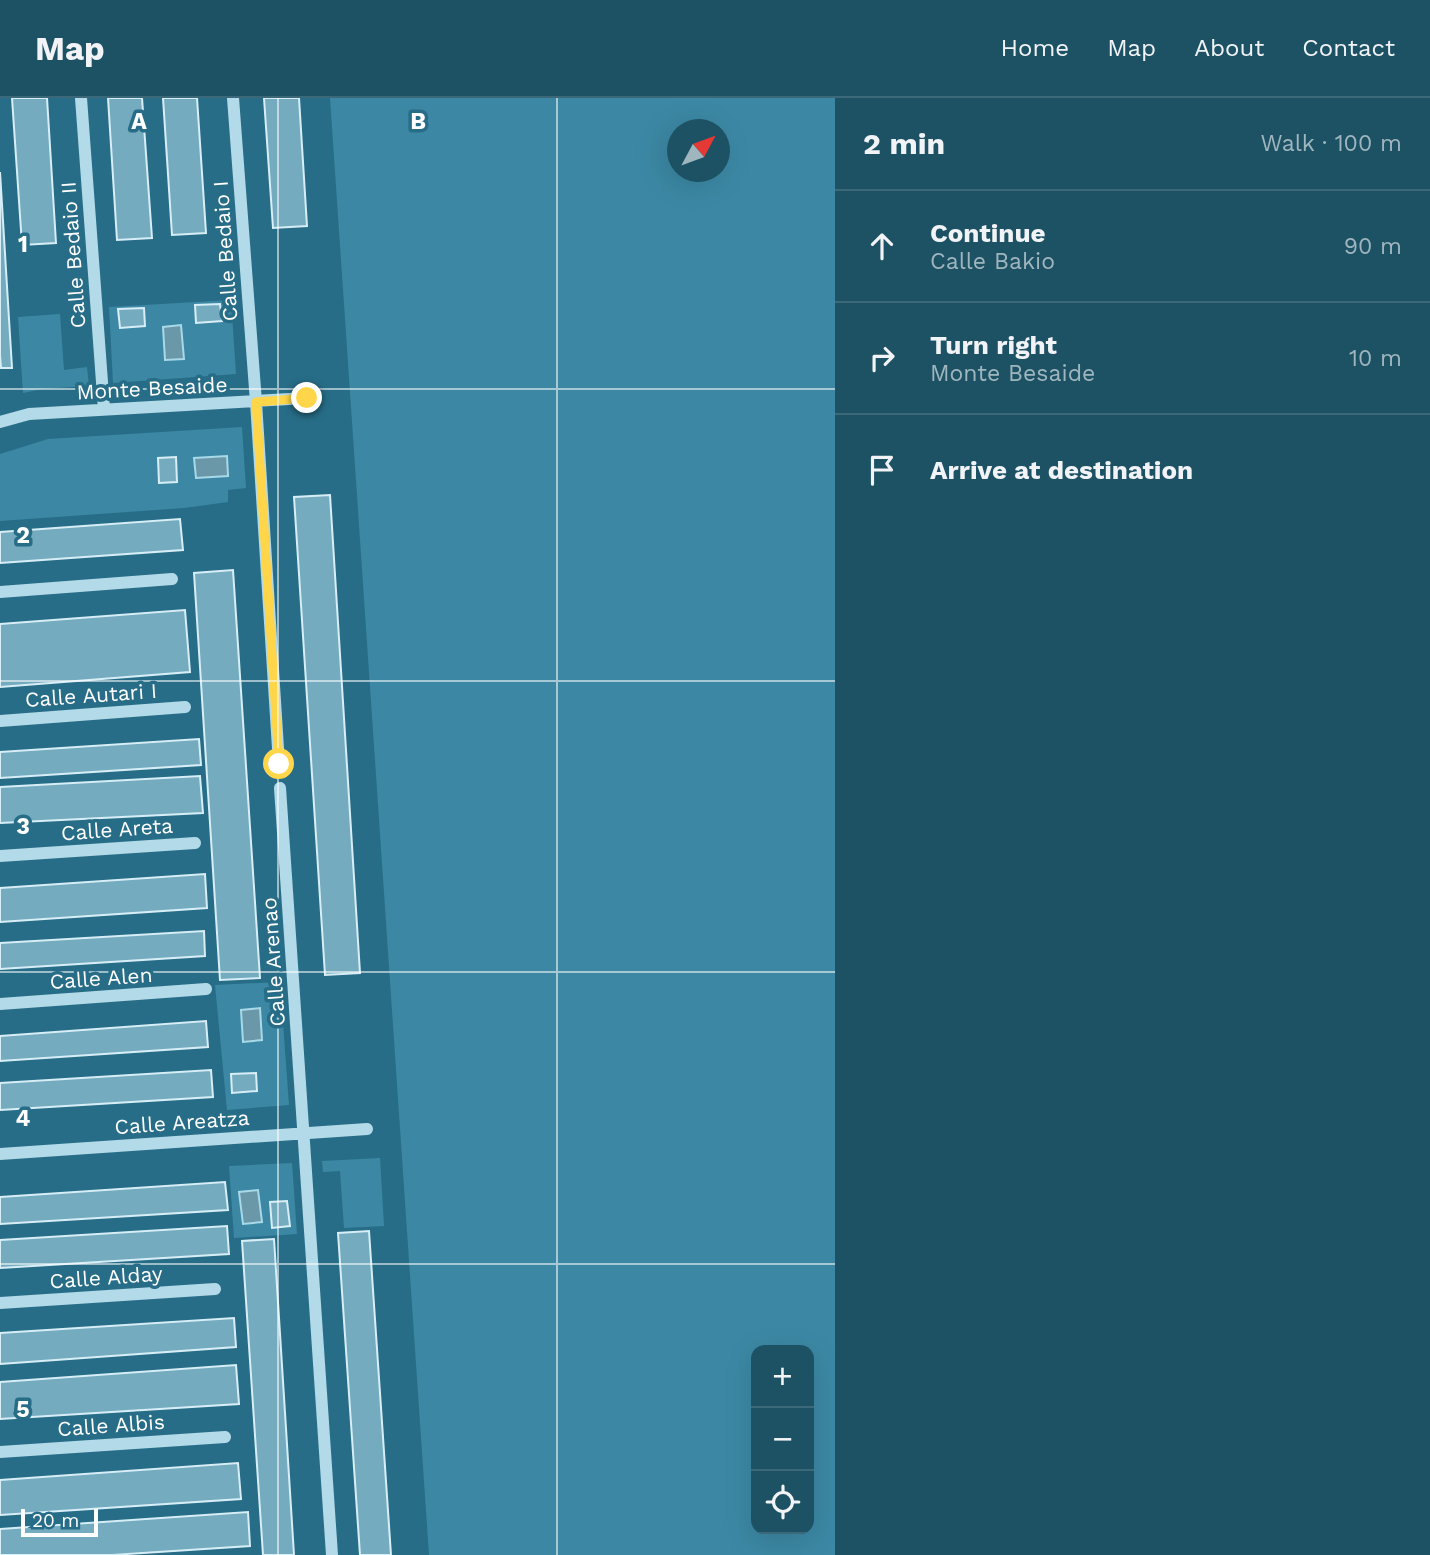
<!DOCTYPE html>
<html lang="en">
<head>
<meta charset="utf-8">
<style>
	:root { --surface:#1d5265; --page:#25586b; --text:#f1f3f6; --muted:#a0b6bf; --line:#3b6979 }
	body { margin:0; font-family:"Work Sans",sans-serif; background:var(--page); color:var(--text) }
	.controls { position:absolute; right:21px; bottom:21px; display:grid; overflow:hidden; border-radius:14px; box-shadow:0 7px 28px #0002 }
	.controls button { width:63px; height:63px; display:grid; place-items:center; padding:0; border:0; border-bottom:2px solid var(--line); background:var(--surface); color:var(--text); font:35px sans-serif }
	.compass { position:absolute; left:667px; top:21px; width:63px; height:63px; border-radius:50%; background:var(--surface); box-shadow:0 7px 28px #0002; rotate:49deg }
	.scale { position:absolute; left:21px; bottom:18px; width:77px; box-sizing:border-box; padding-left:7px; border:4px solid #fff; border-top:0; font-size:19px; line-height:24px; white-space:nowrap; color:#fff; -webkit-text-stroke:5px #276d87; paint-order:stroke }
	.stop { position:absolute; width:21px; height:21px; margin:-16px; border:5px solid #ffd54a; border-radius:50%; background:#fff }
	.stop.end { background:#ffd54a; border-color:#fff; box-shadow:0 2px 7px #0008 }
	.list { margin:0; padding:0; list-style:none }
	h2 { display:flex; justify-content:space-between; align-items:center; height:91px; margin:0; padding:0 28px; font-size:30px }
	h2 small { font-size:23px; font-weight:400; color:var(--muted) }
	.list li { display:grid; grid-template-columns:46px 1fr auto; gap:21px; align-items:center; box-sizing:border-box; height:112px; padding:0 28px; border-top:2px solid var(--line) }
	.list b { display:block; font-size:26px; white-space:nowrap }
	.list p { margin:0; font-size:23px; white-space:nowrap; color:var(--muted) }
	.list em { font-size:23px; font-style:normal; color:var(--muted) }
	.icon { flex:none; width:38px; height:38px; fill:none; stroke:currentColor; stroke-width:2; stroke-linecap:round; stroke-linejoin:round }
	.map { position:relative; flex:none; width:835px; height:1457px; overflow:hidden }
	header { display:flex; align-items:center; gap:42px; box-sizing:border-box; height:98px; padding:0 35px; background:var(--surface); border-bottom:2px solid var(--line) }
	header strong { font-size:33px }
	nav { display:flex; gap:38px; margin-inline-start:auto; font-size:24px }
	main { display:flex }
	aside { flex:1; background:var(--surface) }
	.map>svg:first-child { display:block }
	.green { fill:#3c88a4; fill-rule:evenodd }
	.water { fill:#6b98a9; stroke:#a8d9e9; stroke-width:2 }
	.building { fill:#74abbf; stroke:#d7eef7; stroke-width:2 }
	.lines { fill:none; stroke-linecap:round; stroke-linejoin:round }
	.minor { stroke:#b3dae8; stroke-width:12 }
	.route { stroke:#ffd54a; stroke-width:9 }
	.grid { fill:none; stroke:#fff; stroke-width:2; stroke-opacity:0.55 }
	.labels { text-anchor:middle; dominant-baseline:central; stroke-width:7; stroke-linejoin:round; paint-order:stroke }
	.street-label { font-size:21px; fill:#fff; stroke:#276d87 }
	.grid-label { font-size:23px; text-anchor:middle; font-weight:bold; fill:#fff; stroke:#276d87; stroke-width:7; stroke-linejoin:round; paint-order:stroke }
</style>
</head>
<body>
<header>
<strong>Map</strong>
<nav><a>Home</a><a>Map</a><a>About</a><a>Contact</a></nav>
</header>
<main>
<div class="map">
<svg width="835" height="1457" viewBox="0 0 835 1457">
	<rect width="100%" height="100%" fill="#276d87"/>
	<path class="green" d="M330,0h505v1457h-406zM678,32h42v42h-42zM756,1252h53v179h-53z
		M231,202l5,74 -123,9 -4,-76z
		M60,216l4,56 23,-3 2,19 -47,3 -19,4 -5,-76z
		M242,329l4,61 -18,2v12l-44,6 -184,13v-67l48,-15z
		M280,884l9,123 -62,5 -12,-125z
		M380,1060l4,68 -40,2 -4,-57 -17,1 -1,-11z
		M292,1065l5,71 -63,4 -5,-72z"/>
	<path class="water" d="M181,227l3,34 -19,1 -2,-33z
		M227,358l1,20 -32,2 -2,-20z
		M260,910l2,32 -19,2 -2,-32z
		M258,1092l4,32 -19,2 -4,-32z"/>
	<path class="building" d="M12,0h35l9,145 -34,2z
		M108,0h34l10,140 -35,2z
		M163,0h34l9,135 -34,2z
		M264,0h35l8,128 -34,2z
		M0,74l12,196h-11l-1,-13z
		M220,206l2,17 -26,2 -1,-18z
		M144,210l1,18 -25,2 -2,-19z
		M176,359l1,25 -18,1 -1,-25z
		M330,397l30,478 -35,2 -31,-478z
		M180,421l3,31 -183,13v-31z
		M233,472l27,408 -40,2 -26,-407z
		M185,512l5,62 -190,15v-63z
		M199,641l2,26 -201,13v-26z
		M200,678l3,37 -203,10v-36z
		M205,776l2,34 -207,14v-34z
		M204,833l1,25 -205,13v-26z
		M206,923l2,26 -208,14v-25z
		M211,972l2,27 -213,13v-27z
		M256,975l1,18 -25,2 -1,-19z
		M225,1084l3,28 -228,14v-27z
		M287,1103l3,25 -18,2 -2,-26z
		M227,1128l2,28 -229,14v-28z
		M369,1133l22,324h-31l-22,-322z
		M274,1141l20,316h-31l-21,-314z
		M234,1220l2,29 -236,17v-31z
		M236,1267l3,39 -239,15v-37z
		M238,1365l3,36 -241,16v-35z
		M248,1414l2,34 -138,9h-112v-26z"/>
	<g class="lines">
		<path class="minor" d="M81,0l23,311
			M233,0l23,304 23,362
			M0,324l29,-8 278,-16
			M0,494l172,-13
			M0,623l185,-14
			M280,690l52,767
			M0,758l195,-13
			M0,906l206,-15
			M0,1056l367,-25
			M0,1205l215,-14
			M0,1354l225,-15"/>
	</g>
	<g class="lines">
		<path class="route" d="M279,666l-23,-362 51,-4"/>
	</g>
	<path class="grid" d="M278,0v1457M557,0v1457M0,291h835M0,583h835M0,874h835M0,1166h835"/>
	<g class="labels">
		<g class="street-label">
			<text transform="translate(225 153) rotate(-94)">Calle Bedaio I</text>
			<text transform="translate(73 157) rotate(-94)">Calle Bedaio II</text>
			<text transform="translate(152 290) rotate(-3)">Monte Besaide</text>
			<text transform="translate(91 597) rotate(-4)">Calle Autari I</text>
			<text transform="translate(117 731) rotate(-4)">Calle Areta</text>
			<text transform="translate(273 864) rotate(-94)">Calle Arenao</text>
			<text transform="translate(101 880) rotate(-4)">Calle Alen</text>
			<text transform="translate(182 1024) rotate(-4)">Calle Areatza</text>
			<text transform="translate(106 1179) rotate(-4)">Calle Alday</text>
			<text transform="translate(111 1327) rotate(-4)">Calle Albis</text>
		</g>
	</g>
	<g class="grid-label">
		<text x="139" y="31">A</text>
		<text x="418" y="31">B</text>
		<text x="23" y="154">1</text>
		<text x="23" y="445">2</text>
		<text x="23" y="736">3</text>
		<text x="23" y="1028">4</text>
		<text x="23" y="1319">5</text>
	</g>
</svg>
<div class="controls">
<button>+</button>
<button>−</button>
<button><svg class="icon" aria-label="locate" viewBox="0 0 24 24"><circle cx="12" cy="12" r="6"/><path d="M12 2v4M12 18v4M2 12h4M18 12h4"/></svg></button>
</div>
<svg class="compass" viewBox="-18 -18 36 36"><path d="M0-13l5 13h-10z" fill="#e53935"/><path d="M0 13l5-13h-10z" fill="#a0b6bf"/></svg>
<div class="scale">20 m</div>
<div class="stop" style="left:279px;top:666px"></div>
<div class="stop end" style="left:307px;top:300px"></div>
</div>
<aside>
<h2>2 min<small>Walk · 100 m</small></h2>
<ul class="list">
<li><svg class="icon" aria-label="ahead" viewBox="0 0 24 24"><path d="M12 20V5M6 11l6-6 6 6"/></svg><div><b>Continue</b><p>Calle Bakio</p></div><em>90 m</em></li>
<li><svg class="icon" aria-label="right" viewBox="0 0 24 24"><path d="M7 20v-9h11M14 6l5 5-5 5"/></svg><div><b>Turn right</b><p>Monte Besaide</p></div><em>10 m</em></li>
<li><svg class="icon" aria-label="arrive" viewBox="0 0 24 24"><path d="M6 21V4h12l-3 4 3 4H6"/></svg><div><b>Arrive at destination</b></div></li>
</ul>
</aside>
</main>
</body>
</html>
